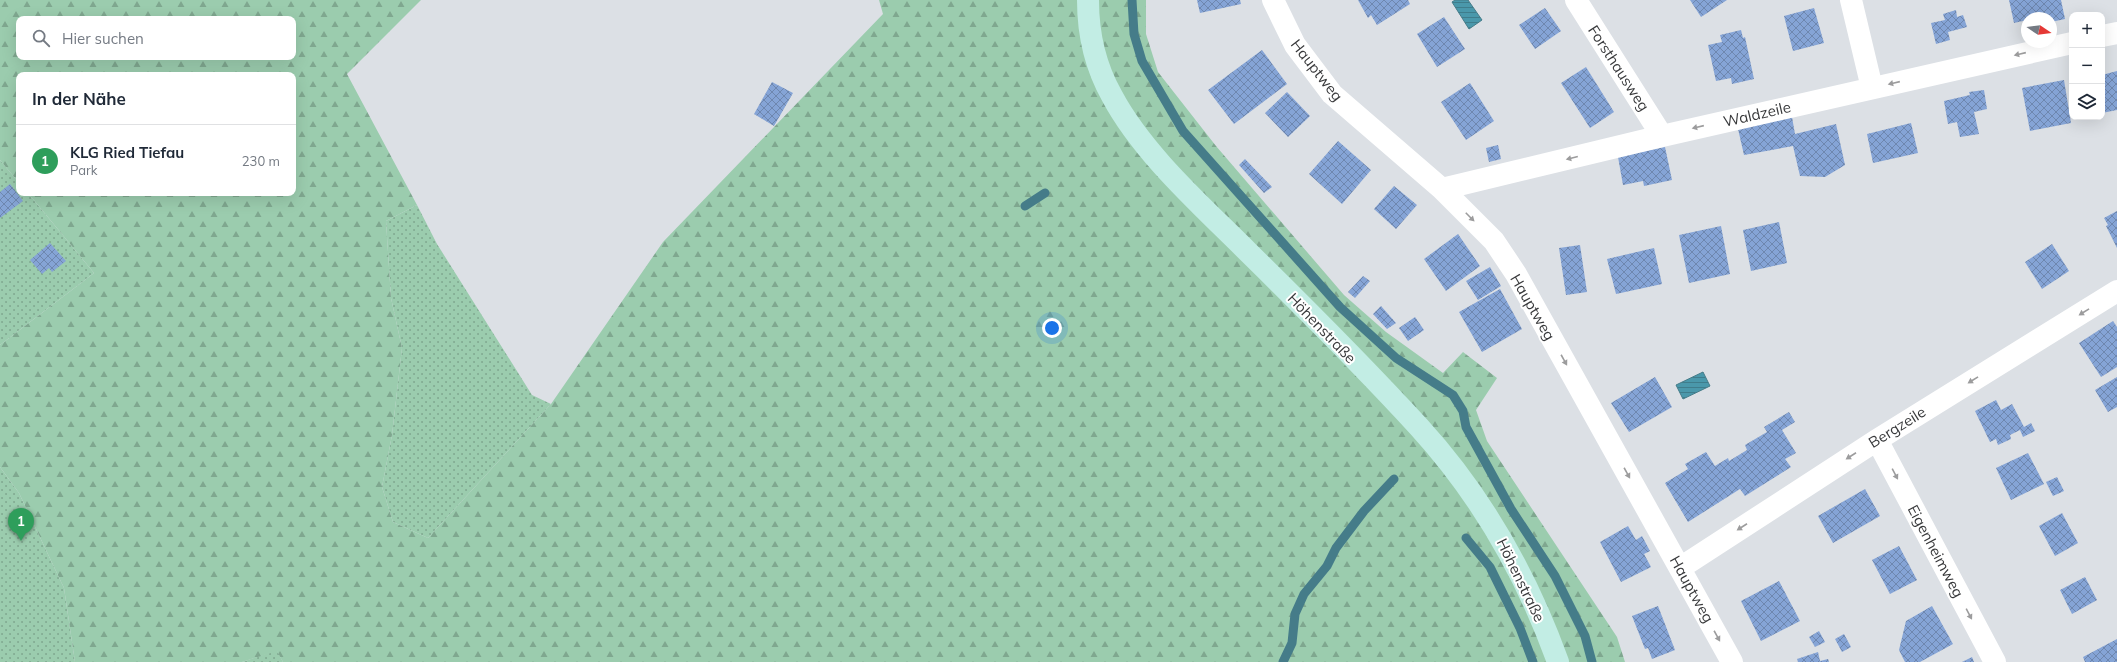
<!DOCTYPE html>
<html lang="de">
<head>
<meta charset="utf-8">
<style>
	:root { --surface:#fff; --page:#f6f6f7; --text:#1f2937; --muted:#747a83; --line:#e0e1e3; --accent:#755d2e }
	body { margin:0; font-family:Mulish,sans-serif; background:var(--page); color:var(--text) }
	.controls { position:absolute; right:12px; top:12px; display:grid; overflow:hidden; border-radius:8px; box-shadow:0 4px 16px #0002 }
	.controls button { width:36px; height:36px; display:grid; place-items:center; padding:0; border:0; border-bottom:1px solid var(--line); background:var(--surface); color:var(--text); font:20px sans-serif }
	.compass { position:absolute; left:2021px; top:12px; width:36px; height:36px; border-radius:50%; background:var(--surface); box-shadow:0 4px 16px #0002; rotate:103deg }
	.you { position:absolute; left:1052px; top:328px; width:14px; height:14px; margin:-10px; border:3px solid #fff; border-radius:50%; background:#1a73e8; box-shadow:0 0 0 6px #1a73e833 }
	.badge { display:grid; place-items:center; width:26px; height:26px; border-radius:50%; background:var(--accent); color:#fff; font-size:13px; font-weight:700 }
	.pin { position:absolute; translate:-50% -33px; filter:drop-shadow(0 1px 2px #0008) }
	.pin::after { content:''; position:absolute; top:21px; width:14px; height:12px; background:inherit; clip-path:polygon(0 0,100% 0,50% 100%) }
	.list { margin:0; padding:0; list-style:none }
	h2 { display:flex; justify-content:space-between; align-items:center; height:52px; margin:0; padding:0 16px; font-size:17px }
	h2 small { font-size:13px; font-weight:400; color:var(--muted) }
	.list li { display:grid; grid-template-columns:26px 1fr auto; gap:12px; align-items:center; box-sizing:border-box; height:72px; padding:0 16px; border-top:1px solid var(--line) }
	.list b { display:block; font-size:15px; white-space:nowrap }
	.list p { margin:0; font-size:13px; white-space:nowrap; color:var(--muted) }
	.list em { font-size:13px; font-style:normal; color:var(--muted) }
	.icon { flex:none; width:22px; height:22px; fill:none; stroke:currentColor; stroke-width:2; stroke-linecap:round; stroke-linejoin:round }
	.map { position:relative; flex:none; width:2117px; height:662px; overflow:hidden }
	.search { position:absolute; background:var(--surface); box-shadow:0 4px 16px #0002; left:16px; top:16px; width:280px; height:44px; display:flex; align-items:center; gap:10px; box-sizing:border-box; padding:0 14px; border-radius:8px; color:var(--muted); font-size:15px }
	.panel { position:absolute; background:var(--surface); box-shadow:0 4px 16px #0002; left:16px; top:72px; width:280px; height:124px; border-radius:8px }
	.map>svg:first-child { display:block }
	.green { fill:url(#green-dots) }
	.forest { fill:url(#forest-firs); fill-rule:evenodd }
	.water { fill:url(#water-rules); stroke:#457c89 }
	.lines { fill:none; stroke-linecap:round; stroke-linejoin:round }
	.stream { stroke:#457c89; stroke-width:9 }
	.building { fill:url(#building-cross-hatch) }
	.street { stroke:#fff; stroke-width:22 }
	.secondary { stroke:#c2ede4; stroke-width:22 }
	.oneway { fill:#9c9c9d }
	.labels { text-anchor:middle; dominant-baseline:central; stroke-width:4; stroke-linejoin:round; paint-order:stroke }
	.street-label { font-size:15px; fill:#38393b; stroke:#fff }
</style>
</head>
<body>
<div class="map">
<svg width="2117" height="662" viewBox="0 0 2117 662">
	<defs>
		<pattern id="green-dots" width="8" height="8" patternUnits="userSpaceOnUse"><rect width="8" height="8" fill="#9bccae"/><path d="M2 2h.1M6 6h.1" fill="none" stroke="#7fa78f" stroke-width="1.8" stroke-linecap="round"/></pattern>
		<pattern id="forest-firs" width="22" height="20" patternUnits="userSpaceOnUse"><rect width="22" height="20" fill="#9bccae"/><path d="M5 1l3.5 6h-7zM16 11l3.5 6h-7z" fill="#7fa78f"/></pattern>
		<pattern id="water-rules" width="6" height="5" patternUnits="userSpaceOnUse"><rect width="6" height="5" fill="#4a98ab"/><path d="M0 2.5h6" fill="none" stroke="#3f7d8c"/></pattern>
		<pattern id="building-cross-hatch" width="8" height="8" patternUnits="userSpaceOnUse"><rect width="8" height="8" fill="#85a4d6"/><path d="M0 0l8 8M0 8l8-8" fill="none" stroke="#6e87af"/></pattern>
	</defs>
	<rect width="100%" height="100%" fill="#dce0e5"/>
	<path class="green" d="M0,160l19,23v10h9l66,80 -94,72z
		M417,205l20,39 95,151 19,9 -123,134 -35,-16 -11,-35 10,-52 10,-87 -11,-50 -5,-77z
		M0,467l19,26 45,95 11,74h-75z
		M277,650l6,12h-41z"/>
	<path class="forest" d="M0,0h421l-74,74 70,131 -31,16 5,77 11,50 -10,87 -10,52 11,35 35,16 123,-134 112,-162 220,-228 -4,-14h267v34l12,38 58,74 128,149 42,37 57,41 20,-21 34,26 -21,32 11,31 130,196 8,25h-1342l-6,-11 -35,11h-167l-11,-74 -45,-95 -19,-26v-122l94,-72 -66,-80h265v-118h-274v108l-19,-23zM19,19h274v38h-274z"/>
	<path class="water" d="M1455,0h13l14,20 -13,9 -17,-27z
		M1703,372l7,14 -27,13 -7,-14z"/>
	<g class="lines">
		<path class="stream" d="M1132,0l2,34 8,27 41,70 157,176 56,51 57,37 10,16 3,16 45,82 44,67 30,60 7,26
			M1025,206l20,-13
			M1466,538l24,29 30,61 13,34
			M1283,662l9,-19 3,-29 9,-20 23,-28 9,-18 28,-37 30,-32"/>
	</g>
	<path class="building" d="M1197,0h43l1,4 -41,9z
		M1358,0h50l2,4 -33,21 -6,-10 -3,3z
		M1690,0h37l-26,17z
		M2009,0h52l4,19 -14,3v-4h-24v2l-13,3z
		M1545,8l16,23 -26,18 -16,-24z
		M1814,8l10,35 -31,8 -9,-35z
		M1956,10l1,7 6,-2 4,12 -19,5 2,8 -14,4 -5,-21 14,-3 -2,-6z
		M1444,17l21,32 -28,18 -20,-33z
		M1741,30l2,8 2,-1 9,42 -22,5 -1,-6 -15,3 -8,-36 14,-3 -2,-7z
		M1262,50l25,34 -53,40 -26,-34z
		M1586,67l28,45 -24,16 -29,-45z
		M2117,71v39l-15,3v-38z
		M2064,80l7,43 -41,8 -8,-43z
		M772,82l21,11 -19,33 -20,-12z
		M1470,83l24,38 -28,19 -25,-38z
		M1984,90l3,19 -13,3 5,22 -19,3 -3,-15 -9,2 -4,-23 26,-6 -1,-3z
		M1287,92l23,24 -22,21 -23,-24z
		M1792,117l3,17 41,-10 9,41 -20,12 -25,-1 -7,-30 -49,9 -6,-26z
		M1911,123l7,30 -45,10 -6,-29z
		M1338,141l33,29 -29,34 -33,-30z
		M1498,145l3,14 -12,3 -3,-14z
		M1665,147l7,33 -28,6 -1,-5 -20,4 -5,-28z
		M1245,159l27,28 -8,6 -25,-28z
		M10,184l13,17 -23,17v-26z
		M1394,186l23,19 -21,24 -22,-20z
		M2117,211v37l-11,-22 2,-1 -4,-7z
		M1779,222l8,41 -36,8 -8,-41z
		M1721,226l9,48 -41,9 -10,-48z
		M1458,234l22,32 -34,25 -22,-32z
		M50,243l16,18 -14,11 -3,-4 -7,6 -12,-14z
		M2052,244l17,27 -27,18 -17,-27z
		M1580,245l7,47 -21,3 -7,-47z
		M1654,248l8,36 -46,10 -9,-35z
		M1490,267l11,19 -23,14 -12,-19z
		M1363,276l7,5 -15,17 -7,-6z
		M1500,289l22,40 -40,23 -23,-40z
		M1381,306l15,17 -9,6 -14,-15z
		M1415,317l9,13 -16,11 -9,-13z
		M2113,321l4,6v40l-16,10 -22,-34z
		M1655,377l17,30 -43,25 -18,-29z
		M2117,377v30l-9,5 -13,-22z
		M1996,400l5,10 11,-6 12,23 7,-4 4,8 -12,6 -3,-7 -10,5 1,4 -13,6 -2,-6 -6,3 -15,-31z
		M1789,412l6,10 -13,8 14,23 -11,6 6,8 -46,29 -5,-7 -52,33 -23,-39 23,-14 -3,-5 21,-12 9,14 13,-8 1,3 18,-11 -2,-5 22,-13 -3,-5z
		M2028,453l16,31 -33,16 -15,-32z
		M2057,477l7,14 -11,5 -7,-14z
		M1865,489l15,27 -47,27 -15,-27z
		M2062,513l16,30 -23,13 -16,-30z
		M1628,526l8,14 6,-4 8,15 -6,3 7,13 -30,15 -21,-40z
		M1899,546l18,34 -27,14 -18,-34z
		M2085,577l12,23 -25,14 -12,-24z
		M1779,581l21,40 -39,20 -20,-40z
		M1658,606l17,44 -23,9 -4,-11 -3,1 -13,-33z
		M1932,606l21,38 -33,18h-15l-6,-12 7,-29z
		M1819,631l6,11 -10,5 -6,-10z
		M1844,634l7,13 -9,5 -7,-13z
		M2117,639v23h-32l-2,-5z
		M1818,652l2,9 8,-2 1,3h-31l-1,-3z
		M1972,657l2,5h-12z"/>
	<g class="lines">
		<path class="street" d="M1273,0l22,45 37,49 110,95 52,52 22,33 216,388
			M1576,0l86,136
			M1851,0l21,88
			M2102,36l15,-3
			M1442,189l220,-53 410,-93
			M1877,440l118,222
			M1680,568l197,-128 240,-149"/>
		<path class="secondary" d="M1088,0c0,33 7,66 24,96 31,58 89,109 136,156 58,57 116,115 171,175 62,68 108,149 139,235"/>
	</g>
	<defs><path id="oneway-solid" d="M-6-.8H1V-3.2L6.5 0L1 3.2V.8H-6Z"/></defs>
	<g class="oneway">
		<use href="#oneway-solid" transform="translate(2020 54) rotate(167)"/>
		<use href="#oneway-solid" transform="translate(1894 83) rotate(167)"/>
		<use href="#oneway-solid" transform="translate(1698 127) rotate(167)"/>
		<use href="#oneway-solid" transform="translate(1572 158) rotate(166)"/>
		<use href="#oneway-solid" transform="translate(1470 217) rotate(45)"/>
		<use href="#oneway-solid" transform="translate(2084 312) rotate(148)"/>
		<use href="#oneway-solid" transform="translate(1564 360) rotate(61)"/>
		<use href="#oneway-solid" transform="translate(1973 380) rotate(148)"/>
		<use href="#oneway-solid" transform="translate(1851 456) rotate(147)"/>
		<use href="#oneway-solid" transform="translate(1627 473) rotate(61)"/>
		<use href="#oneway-solid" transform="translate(1895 474) rotate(62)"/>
		<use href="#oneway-solid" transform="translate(1742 527) rotate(147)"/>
		<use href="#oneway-solid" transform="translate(1969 614) rotate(62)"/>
		<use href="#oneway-solid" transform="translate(1717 636) rotate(61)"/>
	</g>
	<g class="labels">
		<g class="street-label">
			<text transform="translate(1619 68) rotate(57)">Forsthausweg</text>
			<text transform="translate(1317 70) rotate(52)">Hauptweg</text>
			<text transform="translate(1757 114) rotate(-13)">Waldzeile</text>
			<text transform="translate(1533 307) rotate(60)">Hauptweg</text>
			<text transform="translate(1322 328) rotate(46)">Höhenstraße</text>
			<text transform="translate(1897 427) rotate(-32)">Bergzeile</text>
			<text transform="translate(1936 551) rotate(62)">Eigenheimweg</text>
			<text transform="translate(1521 580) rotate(64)">Höhenstraße</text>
			<text transform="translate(1692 589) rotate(61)">Hauptweg</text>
		</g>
	</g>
</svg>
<div class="controls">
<button>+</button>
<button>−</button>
<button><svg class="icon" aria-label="layers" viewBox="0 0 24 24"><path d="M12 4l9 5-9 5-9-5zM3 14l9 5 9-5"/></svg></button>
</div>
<svg class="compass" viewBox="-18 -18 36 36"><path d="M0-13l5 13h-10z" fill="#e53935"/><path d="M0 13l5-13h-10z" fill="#747a83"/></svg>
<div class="you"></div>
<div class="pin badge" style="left:21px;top:541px;background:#2e9e5b">1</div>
<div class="search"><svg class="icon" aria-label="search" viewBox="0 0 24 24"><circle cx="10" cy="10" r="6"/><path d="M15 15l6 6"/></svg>Hier suchen</div>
<section class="panel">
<h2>In der Nähe<small></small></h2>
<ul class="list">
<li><span class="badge" style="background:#2e9e5b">1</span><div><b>KLG Ried Tiefau</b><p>Park</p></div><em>230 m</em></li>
</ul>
</section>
</div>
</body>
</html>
